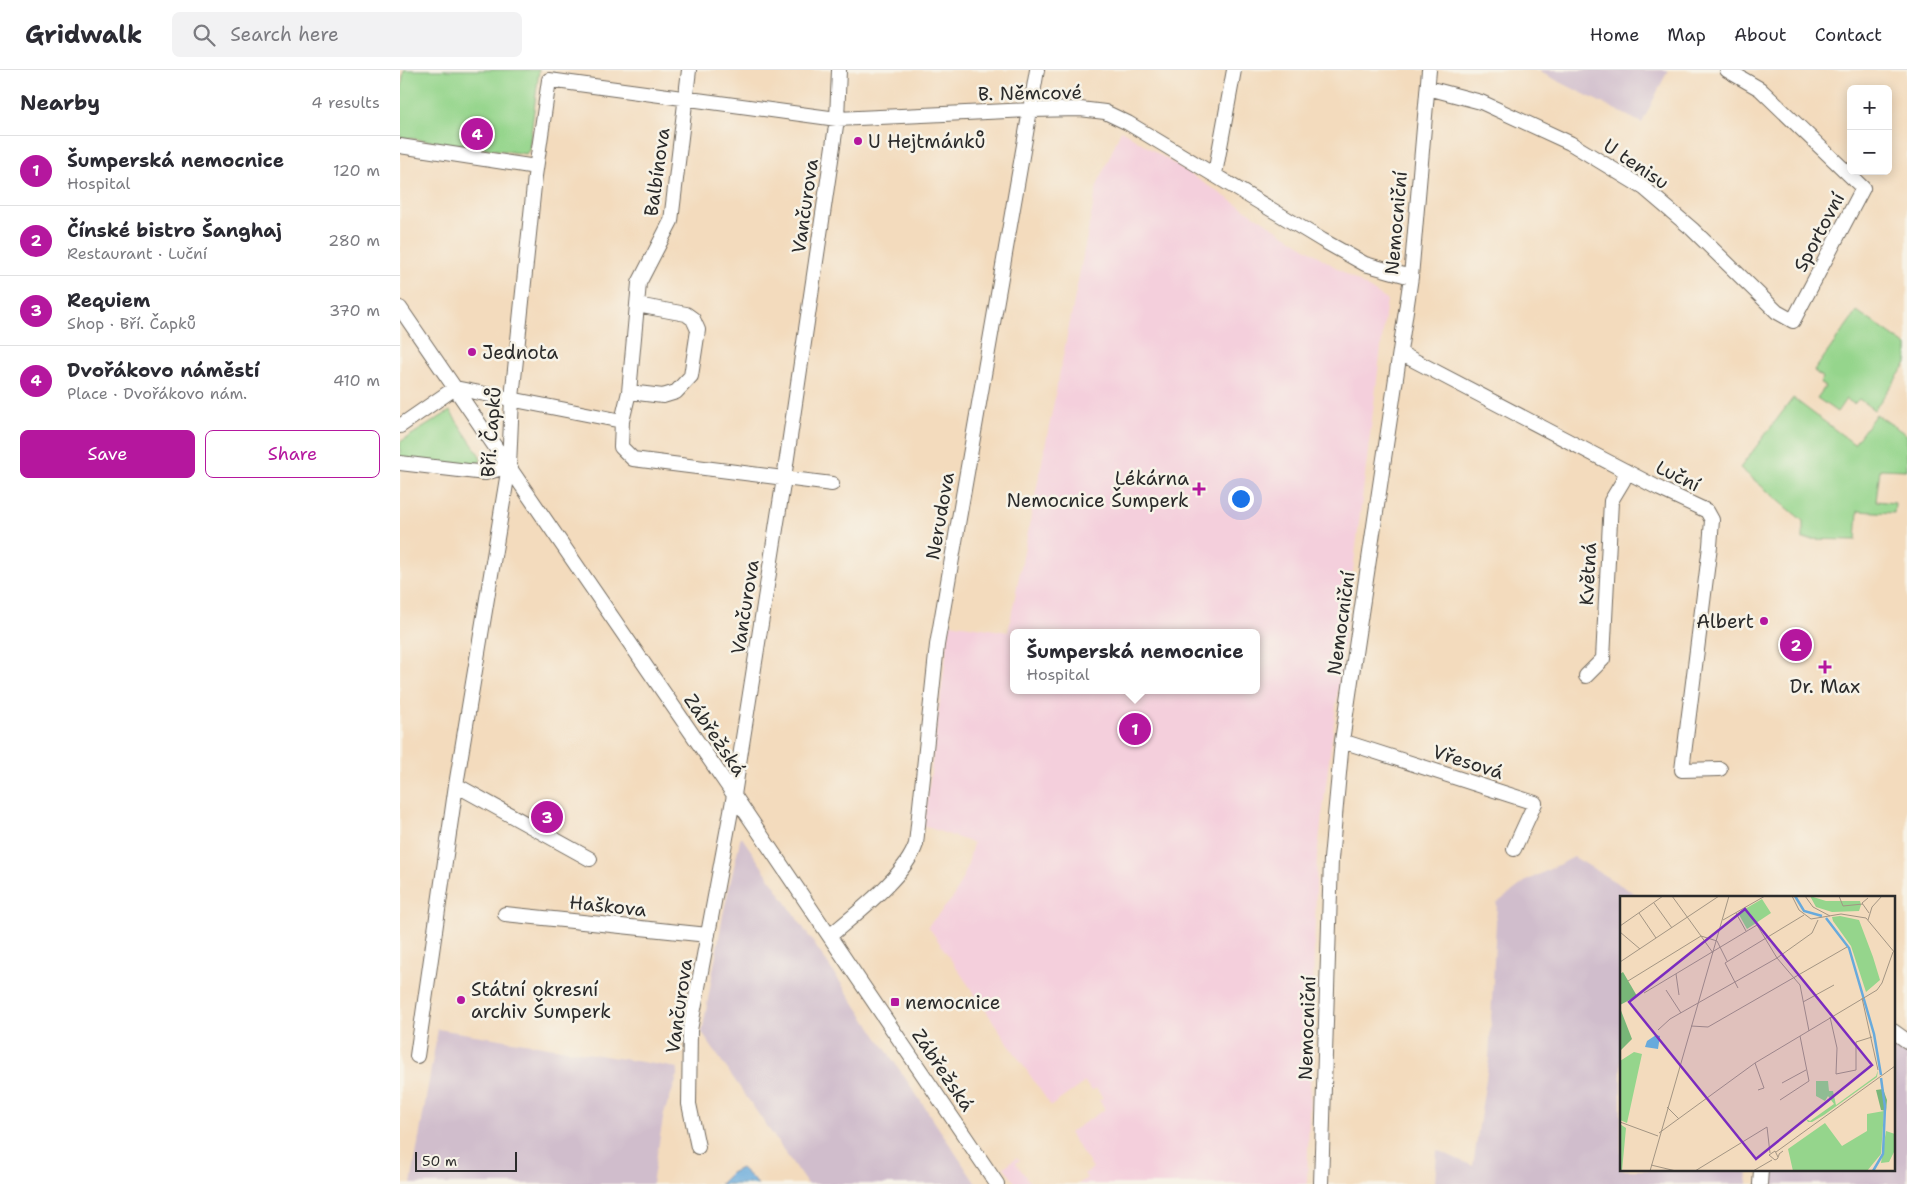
<!DOCTYPE html>
<html lang="en">
<head>
<meta charset="utf-8">
<style>
	:root { --surface:#fff; --page:#f2f2f3; --text:#2b2b33; --muted:#7c7c81; --line:#e1e1e2; --accent:#b5179e }
	body { margin:0; font-family:"Shantell Sans",sans-serif; background:var(--page); color:var(--text) }
	.controls { position:absolute; right:15px; top:15px; display:grid; overflow:hidden; border-radius:8px; box-shadow:0 2px 12px #0003 }
	.controls button { width:45px; height:45px; display:grid; place-items:center; padding:0; border:0; border-bottom:1px solid var(--line); background:var(--surface); color:var(--text); font:25px sans-serif }
	.scale { position:absolute; left:15px; bottom:12px; width:102px; box-sizing:border-box; padding-left:5px; border:2px solid #2b2b2b; border-top:0; font-size:14px; line-height:18px; white-space:nowrap; color:#2b2b2b; -webkit-text-stroke:4px #f7f3e8; paint-order:stroke }
	.you { position:absolute; left:840px; top:428px; width:18px; height:18px; margin:-12px; border:4px solid #fff; border-radius:50%; background:#1a73e8; box-shadow:0 0 0 8px #1a73e833 }
	.badge { display:grid; place-items:center; width:32px; height:32px; border-radius:50%; background:var(--accent); color:#fff; font-size:16px; font-weight:700 }
	.pin { position:absolute; translate:-50% -50%; border:2px solid #fff; box-shadow:0 1px 5px #0006 }
	.popup { position:absolute; left:610px; top:559px; width:250px; height:65px; box-sizing:border-box; display:grid; place-content:center; border-radius:8px; background:var(--surface); filter:drop-shadow(0 1px 4px #0005); font-size:16px; white-space:nowrap; color:var(--muted) }
	.popup b { font-size:19px; color:var(--text) }
	.popup::after { content:''; position:absolute; left:50%; top:100%; margin-left:-10px; border:10px solid transparent; border-top-color:var(--surface) }
	.list { margin:0; padding:0; list-style:none }
	h2 { display:flex; justify-content:space-between; align-items:center; height:65px; margin:0; padding:0 20px; font-size:21px }
	h2 small { font-size:16px; font-weight:400; color:var(--muted) }
	.list li { display:grid; grid-template-columns:32px 1fr auto; gap:15px; align-items:center; box-sizing:border-box; height:70px; padding:0 20px; border-top:1px solid var(--line) }
	.list b { display:block; font-size:19px; white-space:nowrap }
	.list p { margin:0; font-size:16px; white-space:nowrap; color:var(--muted) }
	.list em { font-size:16px; font-style:normal; color:var(--muted) }
	.actions { display:flex; gap:10px; padding:15px 20px }
	.actions a { flex:1; padding:11px 0; border:1px solid var(--accent); border-radius:8px; text-align:center; font-size:18px; color:var(--accent) }
	.actions .main { background:var(--accent); color:#fff }
	.icon { flex:none; width:28px; height:28px; fill:none; stroke:currentColor; stroke-width:2; stroke-linecap:round; stroke-linejoin:round }
	.map { position:relative; flex:none; width:1507px; height:1114px; overflow:hidden }
	header { display:flex; align-items:center; gap:30px; box-sizing:border-box; height:70px; padding:0 25px; background:var(--surface); border-bottom:1px solid var(--line) }
	header strong { font-size:24px }
	nav { display:flex; gap:28px; margin-inline-start:auto; font-size:18px }
	.search { width:350px; height:45px; background:var(--page); display:flex; align-items:center; gap:12px; box-sizing:border-box; padding:0 18px; border-radius:8px; color:var(--muted); font-size:19px }
	main { display:flex }
	aside { flex:1; background:var(--surface) }
	.map>svg:first-child { display:block }
	.built { fill:#f4cfdc; fill-rule:evenodd }
	.industrial { fill:#d0bdcc }
	.green { fill:#95d58c; stroke:#60805c }
	.water { fill:#68aadc; stroke:#4a6a84 }
	.lines { fill:none; stroke-linecap:round; stroke-linejoin:round }
	.minor-casing { stroke:#71695e; stroke-width:16 }
	.minor { stroke:#fff; stroke-width:14 }
	.poi-dot { fill:#b5179e; stroke:#f7f3e8; stroke-width:2 }
	.labels { text-anchor:middle; dominant-baseline:central; stroke-width:5; stroke-linejoin:round; paint-order:stroke }
	.street-label { font-size:19px; fill:#2b2b2b; stroke:#f7f3e8 }
	.poi-label { font-size:19px; fill:#2b2b2b; stroke:#f7f3e8; text-anchor:start }
	.inset-river { fill:none; stroke:#68aadc; stroke-width:2.5 }
	.inset-road { fill:none; stroke:#a39583; stroke-width:1 }
	.view { fill:#7b2cbf; fill-opacity:0.15; stroke:#7b2cbf; stroke-width:2.5 }
	.inset-edge { fill:none; stroke:#2b2b2b; stroke-width:2.5 }
</style>
</head>
<body>
<header>
<strong>Gridwalk</strong>
<div class="search"><svg class="icon" aria-label="search" viewBox="0 0 24 24"><circle cx="10" cy="10" r="6"/><path d="M15 15l6 6"/></svg>Search here</div>
<nav><a>Home</a><a>Map</a><a>About</a><a>Contact</a></nav>
</header>
<main>
<aside>
<h2>Nearby<small>4 results</small></h2>
<ul class="list">
<li><span class="badge">1</span><div><b>Šumperská nemocnice</b><p>Hospital</p></div><em>120 m</em></li>
<li><span class="badge">2</span><div><b>Čínské bistro Šanghaj</b><p>Restaurant · Luční</p></div><em>280 m</em></li>
<li><span class="badge">3</span><div><b>Requiem</b><p>Shop · Bří. Čapků</p></div><em>370 m</em></li>
<li><span class="badge">4</span><div><b>Dvořákovo náměstí</b><p>Place · Dvořákovo nám.</p></div><em>410 m</em></li>
</ul>
<div class="actions"><a class="main">Save</a><a>Share</a></div>
</aside>
<div class="map">
<svg width="1507" height="1114" viewBox="0 0 1507 1114">
	<rect width="100%" height="100%" fill="#f7f3e8"/>
	<filter id="ink" filterUnits="userSpaceOnUse"><feTurbulence type="fractalNoise" baseFrequency=".02" numOctaves="2"/><feDisplacementMap in="SourceGraphic" scale="10" xChannelSelector="R" yChannelSelector="G"/><feConvolveMatrix kernelMatrix="1 2 1 2 8 2 1 2 1" color-interpolation-filters="sRGB"/></filter>
	<filter id="wash" filterUnits="userSpaceOnUse"><feTurbulence type="fractalNoise" baseFrequency=".0096" numOctaves="4" result="noise"/><feDisplacementMap in="SourceGraphic" scale="20" xChannelSelector="R" yChannelSelector="G"/><feGaussianBlur stdDeviation="1.12" result="paint"/><feColorMatrix in="noise" values="0 0 0 0 0 0 0 0 0 0 0 0 0 0 0 0 0 1.4 0 .05"/><feComposite in="paint" operator="in"/></filter>
	<g filter="url(#wash)">
		<rect width="100%" height="100%" fill="#f3dbbd"/>
		<path class="built" d="M721,60l266,170 -70,557 -10,327h-229l9,-6 -3,-4 9,-6 -24,-35 36,-24 -6,-9 4,-2 -7,-10 -5,3 -6,-9 -34,24 -123,-180 25,-28 14,-30 6,-25 -49,-17 26,-203 58,9 89,-446zM614,563h242v57h-242z
			M616,1088l4,2 -4,3 15,21h-15l-12,-17z"/>
		<path class="industrial" d="M1140,0h128l-26,53 -102,-51z
			M341,766l177,261 58,87h-169l-105,-151 21,-118z
			M1174,787l68,41h-21v272h127l-1,14h-312l2,-34 36,16 16,-107 8,-156 29,-22z
			M38,959l240,39 -2,13 -12,32 -12,71h-241z
			M1493,971l12,7 2,3v133h-138l1,-14h123z"/>
		<path class="green" d="M4,0h135l-10,80 -3,4 -126,-17v-37z
			M1457,241l50,35v17l-33,47 -15,-11 -5,5 -8,-5 -9,13 -20,-14 8,-11 -5,-4 3,-5 -9,-7z
			M1393,328l61,46 22,-30 31,21v35l-27,-1 -4,32 19,2 -1,10 -36,-2 -2,29 -53,-1v-18l-63,-53z
			M50,341l30,45 1,5 -10,6 -71,-8v-17z"/>
		<path class="water" d="M341,1098l17,16h-38l11,-11z"/>
	</g>
	<g filter="url(#ink)">
		<g class="lines">
			<defs>
				<path id="minor" d="M289,0l-18,151 -32,62 -10,109 -7,29 -1,26 12,12 199,25
					M1028,18l53,14 89,41 74,45 48,41 85,83 16,9 70,-133 -103,-99 -33,-19
					M0,76l136,21
					M815,104l19,-104
					M0,238l334,487 263,389
					M1000,283l260,136 47,22 5,9 -2,26 -28,224 38,-1
					M229,322l34,4 13,-4 15,-16 7,-46 -5,-11 -7,-5 -49,-9
					M0,356l55,-38 167,33
					M0,393l85,10 24,-7
					M1186,606l17,-17 8,-158 12,-20 3,-10
					M942,671l193,62 -21,46
					M56,715l134,74
					M105,844l203,21
					M430,866c25,-22 76,-60 86,-92l21,-199 100,-575
					M1493,961l14,10
					M17,986l39,-271 53,-319 3,-68 23,-222 14,-96 288,39 194,-9 49,-1 25,3 23,11 194,117 43,24 46,13
					M298,1077l-9,-43 1,-74 44,-235 50,-317 53,-359 2,-49
					M921,1114l10,-325 11,-118 69,-464 18,-207
					M1360,1114l1,-14"/>
			</defs>
			<use href="#minor" class="minor-casing"/>
			<use href="#minor" class="minor"/>
		</g>
	</g>
	<g class="poi-dot">
		<circle cx="458" cy="71" r="5"/>
		<circle cx="72" cy="282" r="5"/>
		<path d="M796.5 411.5h5v5h5v5h-5v5h-5v-5h-5v-5h5z"/>
		<circle cx="1364" cy="551" r="5"/>
		<path d="M1422.5 589.5h5v5h5v5h-5v5h-5v-5h-5v-5h5z"/>
		<circle cx="61" cy="930" r="5"/>
		<rect x="490" y="927" width="10" height="10" rx="2.5"/>
	</g>
	<g class="labels">
		<g class="street-label">
			<text transform="translate(630 23) rotate(-1)">B. Němcové</text>
			<text transform="translate(1236 94) rotate(34)">U tenisu</text>
			<text transform="translate(257 102) rotate(-82)">Balbínova</text>
			<text transform="translate(405 136) rotate(-82)">Vančurova</text>
			<text transform="translate(996 153) rotate(-85)">Nemocniční</text>
			<text transform="translate(1419 162) rotate(-62)">Sportovní</text>
			<text transform="translate(91 362) rotate(-86)">Bří. Čapků</text>
			<text transform="translate(1278 406) rotate(26)">Luční</text>
			<text transform="translate(540 446) rotate(-80)">Nerudova</text>
			<text transform="translate(1188 504) rotate(-87)">Květná</text>
			<text transform="translate(345 537) rotate(-81)">Vančurova</text>
			<text transform="translate(941 553) rotate(-82)">Nemocniční</text>
			<text transform="translate(315 665) rotate(56)">Zábřežská</text>
			<text transform="translate(1068 692) rotate(18)">Vřesová</text>
			<text transform="translate(208 836) rotate(6)">Haškova</text>
			<text transform="translate(279 936) rotate(-82)">Vančurova</text>
			<text transform="translate(907 958) rotate(-88)">Nemocniční</text>
			<text transform="translate(543 1000) rotate(56)">Zábřežská</text>
		</g>
		<g class="poi-label">
			<text x="468" y="71">U Hejtmánků</text>
			<text x="82" y="282">Jednota</text>
			<text x="789" y="408" text-anchor="end">Lékárna<tspan x="789" dy="22">Nemocnice Šumperk</tspan></text>
			<text x="1354" y="551" text-anchor="end">Albert</text>
			<text x="1425" y="616" text-anchor="middle">Dr. Max</text>
			<text x="71" y="919">Státní okresní<tspan x="71" dy="22">archiv Šumperk</tspan></text>
			<text x="505" y="932">nemocnice</text>
		</g>
	</g>
	<g transform="translate(1220 826)">
		<rect width="275" height="275" fill="#f3dbbd"/>
		<path d="M190,0l16,5h34l1,4 -2,6 -27,1 -16,-5zM142,3l9,14 -24,16 -9,-16zM220,20l19,4 14,37 7,23 -14,12 -15,-46 -18,-25 -1,-4zM14,156l8,2 -15,69 -7,-3v-59zM258,174l-1,7 -53,38 -12,7h-4l-2,-3 4,2 24,-17 -6,-8 -3,5 -9,-5v-15h12l1,10h4l3,14 40,-29zM264,215l-3,43 -14,17h-74l-5,-22 37,-26 17,23 25,-15v-17zM0,228l6,4 -4,43h-2zM266,235l9,3v16l-6,12 -8,1z" fill="#95d58c"/>
		<path d="M3,76l14,24 -17,9v-31zM0,112l12,31 -12,12zM263,193l4,11 -1,11 -5,-1 -5,-20z" fill="#78b678"/>
		<path d="M36,139l4,1 -2,13 -13,-2 2,-6z" fill="#68aadc"/>
		<path class="inset-river" d="M175,0l9,15 18,5M206,22l23,30 25,86 7,41M253,275l10,-17 2,-47 -4,-29"/>
		<path class="inset-road" d="M52,0l29,40 16,5 10,20M172,0l7,14 12,9 30,-5 25,4 29,35M185,0l8,11 17,9M219,0l4,10 20,-2M248,2l-6,5 7,10M34,7l18,25M19,17l17,25M116,17l10,18M103,24l42,-24M248,24l4,-13 10,-11M0,30l43,-30M0,36l20,17M0,66l99,-66M56,78l3,21M8,85l73,-45 12,17M118,92l-13,-25 79,-48M46,94l15,23M24,97l113,-68 20,33 23,27 9,46M242,102l16,72M183,106l31,-17M210,121l7,31 -1,26 20,-4v-28l16,-5M71,130l17,1 139,-80M38,134l12,-11 107,-61 35,-25 6,-13M135,167l9,25 -6,2M162,187l24,-13M160,204l29,-19 -9,-45M47,211l12,12M0,226l38,14M39,237l96,-70 122,-73 5,-7 11,-31M156,256l119,-86M158,261l-3,-6 -6,4 6,5 2,-1 1,-1v-1l1,-2v-1l4,-3M31,269l25,6M30,275l79,-275M75,275l72,-44 3,26M133,275l19,-11"/>
		<path class="view" d="M125,13l127,156 -116,94 -127,-157z"/>
		<rect width="275" height="275" class="inset-edge"/>
	</g>
</svg>
<div class="controls">
<button>+</button>
<button>−</button>
</div>
<div class="scale">50 m</div>
<div class="you"></div>
<div class="pin badge" style="left:735px;top:659px">1</div>
<div class="popup"><b>Šumperská nemocnice</b>Hospital</div>
<div class="pin badge" style="left:1396px;top:575px">2</div>
<div class="pin badge" style="left:147px;top:747px">3</div>
<div class="pin badge" style="left:77px;top:64px">4</div>
</div>
</main>
</body>
</html>
